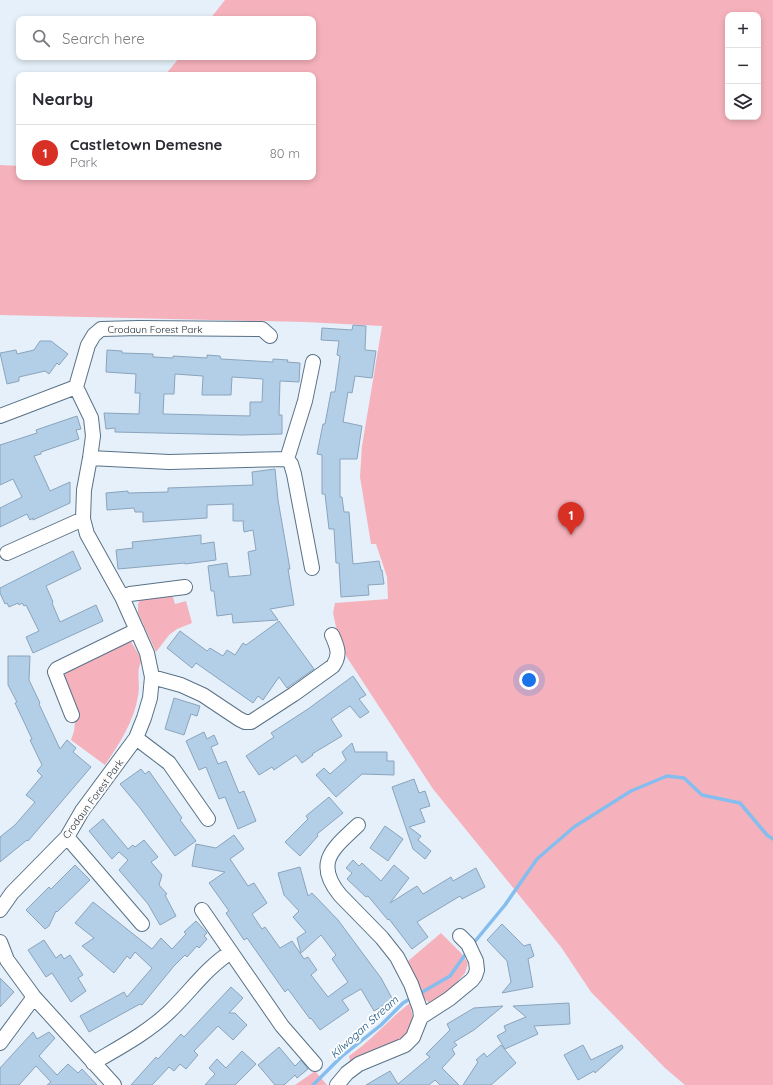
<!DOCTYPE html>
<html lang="en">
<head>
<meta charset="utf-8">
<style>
	:root { --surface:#fff; --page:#f2f2f3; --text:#2b2b33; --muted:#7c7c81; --line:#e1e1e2; --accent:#d93025 }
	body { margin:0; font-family:Quicksand,sans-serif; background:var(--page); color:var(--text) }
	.controls { position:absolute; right:12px; top:12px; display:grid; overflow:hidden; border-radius:8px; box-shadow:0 2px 6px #0003 }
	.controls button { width:36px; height:36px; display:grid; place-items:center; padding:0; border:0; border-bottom:1px solid var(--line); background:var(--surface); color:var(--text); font:20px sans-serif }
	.you { position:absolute; left:529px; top:680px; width:14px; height:14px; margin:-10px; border:3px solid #fff; border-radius:50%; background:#1a73e8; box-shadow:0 0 0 6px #1a73e833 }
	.badge { display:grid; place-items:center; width:26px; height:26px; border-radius:50%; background:var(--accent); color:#fff; font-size:13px; font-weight:700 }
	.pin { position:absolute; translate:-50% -33px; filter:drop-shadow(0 1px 2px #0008) }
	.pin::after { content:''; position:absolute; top:21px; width:14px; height:12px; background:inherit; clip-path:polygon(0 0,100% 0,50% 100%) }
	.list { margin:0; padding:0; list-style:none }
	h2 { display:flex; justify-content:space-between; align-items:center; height:52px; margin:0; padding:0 16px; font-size:17px }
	h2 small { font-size:13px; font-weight:400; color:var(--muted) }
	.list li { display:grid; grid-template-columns:26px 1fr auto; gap:12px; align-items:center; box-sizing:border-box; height:56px; padding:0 16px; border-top:1px solid var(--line) }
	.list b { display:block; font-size:15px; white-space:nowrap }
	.list p { margin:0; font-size:13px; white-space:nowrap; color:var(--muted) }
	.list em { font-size:13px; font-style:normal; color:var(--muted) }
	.icon { flex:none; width:22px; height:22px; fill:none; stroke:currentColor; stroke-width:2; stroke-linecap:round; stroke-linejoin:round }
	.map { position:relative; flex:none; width:773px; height:1085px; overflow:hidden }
	.search { position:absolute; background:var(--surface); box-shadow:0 2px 6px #0003; left:16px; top:16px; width:300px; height:44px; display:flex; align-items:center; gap:10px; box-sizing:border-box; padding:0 14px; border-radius:8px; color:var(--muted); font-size:15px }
	.panel { position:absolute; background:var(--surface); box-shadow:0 2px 6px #0003; left:16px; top:72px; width:300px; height:108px; border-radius:8px }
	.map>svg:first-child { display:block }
	.green { fill:#f6b2bc; fill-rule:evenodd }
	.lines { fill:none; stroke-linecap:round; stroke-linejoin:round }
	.stream { stroke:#85bdee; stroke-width:3.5 }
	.building { fill:#b3cfe7; stroke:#8aa4bc; fill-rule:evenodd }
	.minor-casing { stroke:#597287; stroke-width:16 }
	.minor { stroke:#fff; stroke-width:14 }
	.labels { text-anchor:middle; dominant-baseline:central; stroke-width:4; stroke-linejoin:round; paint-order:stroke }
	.street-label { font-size:10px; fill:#212c35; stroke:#fcfcfc }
	.water-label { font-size:11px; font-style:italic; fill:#135380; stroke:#fcfcfc }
</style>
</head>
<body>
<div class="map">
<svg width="773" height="1085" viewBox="0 0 773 1085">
	<rect width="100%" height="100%" fill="#e5f0fa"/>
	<path class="green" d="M225,0h548v1085h-88l-20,-17 -74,-76 -30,-45 -128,-158 -87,-133 -10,-29 -3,-14 2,-10 53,-4 -1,-22 -11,-33h-5l-11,-67 2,-31 20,-120 -77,-4 -305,-7v-150l19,1v11h294v-102h-148l15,-18h133v-38h-103zM728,15h30v102h-30z
		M165,593l8,4 2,7 11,-3 6,22 -15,6 -8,6 -13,17 -18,-39v-9l2,-4 8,-5z
		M130,640l12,20c-7,12 -1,23 -4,36 -4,26 -19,48 -33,69l-34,-25 3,-9 2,-18 -14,-40z
		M441,933l20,20 7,10 -3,10 -14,16 -18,14h-4l-6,-6 -15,-36z
		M410,1003c1,7 4,15 2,22 -8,21 -32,20 -49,29 -5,2 -9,6 -13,8l-1,-6c22,-15 40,-37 61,-53z
		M315,1071l12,14h-32z"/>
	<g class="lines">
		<path class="stream" d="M472,945l33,-40 32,-46 37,-32 57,-36 36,-15 17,2 18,17 38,8 27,32 6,4
			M419,994l31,-18 17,-24
			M313,1085l28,-28 40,-32 22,-22 10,-6"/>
	</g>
	<path class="building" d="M353,325l13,1 -1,24 11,1 -4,27 -17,-2 -3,17 -4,-1 -5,30 19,4 -5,33h-17v38h2l2,15h5l4,52 26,-3 2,9h1l2,14 -16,1 1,10 -28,2 -2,-34h-3l-2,-34h-5l-4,-35h-3v-39l-5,-1 6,-30h2l6,-32h4l5,-36 -3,-1 2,-14 -18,-1 1,-12 30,2z
		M40,341h11l17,13 -9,11 -2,-2 -8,11 -4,-3 -26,6v4l-12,3 -7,-31 16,-3 1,4 17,-4z
		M107,350l15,1v2l31,1v3l20,1v-2l34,2v-3l13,1 1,3 52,3v-3l15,1 -1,2 13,1 -1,19 -19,-1 -1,34h3v19l-40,1 -127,-3v-4l-9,1 -2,-16 35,1 1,-21h-5l1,-19 -30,-2zM175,374l28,2 -1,19h29l1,-18 31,2 -1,23h-12v14l-87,-2 1,-20h10z
		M77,416l4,13 -5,1 3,9 -38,13v2l-7,2 16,35 20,-9v21l-37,17v-2l-3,2 -3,-6 -27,13v-19l22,-11 -9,-18 -13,6v-40l37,-12 -1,-3z
		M275,469l3,31 12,69h-2l6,36 -24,4 8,11 -45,3 -1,-9 -15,2 -3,-25h-3l-3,-25 19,-3 2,14 22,-2 -3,-23 8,-2 -3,-20 -9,2 -1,-9 1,-2h-11v-17l-26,1v13l-64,4v-10h-8l-1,-4 -27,2 -1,-17 22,-2v2l40,-1v-4l85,-3 -1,-13z
		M201,535v9l13,-2 2,18 -31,4v-1l-67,6 -2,-19 17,-2 -1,-6z
		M73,551l8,18 -35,17 7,16 -1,1 8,19 36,-17 7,16 -70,32 -7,-16 13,-6 -13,-26 -2,1 -2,-3 -3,2 -1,-2 -9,4 -2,-4 -2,1 -5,-11v-5z
		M279,621l35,48 -27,19 -8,-11 -16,23 -5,-4 -5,7 -57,-40 -4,5 -25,-20 13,-17 27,20 3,-3 13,8 4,-6 8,5 8,-12 3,2z
		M8,656h22l-1,24 11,23 -1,1 21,45 7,-9 9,8 -3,4 18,15 -63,74 -1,-1 -27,22v-25l15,-12 20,-23 -9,-7 16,-19 -5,-5 5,-6 -12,-25 2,-1 -17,-36 2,-1 -9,-17z
		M353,676l13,19 -7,4 10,13 -9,6 -10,-12 -19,13 11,17 -30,18 1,1 -11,8 -6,-8 -22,15 -2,-3 -13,8 -13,-19 28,-19 -3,-4 37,-24z
		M174,698l26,8 -3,10 -6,-2 -7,21 -19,-6z
		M204,732l3,7 7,-4 4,9 -7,3 7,17 8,-3 13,32 5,-2 12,30 -18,8 -13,-32 -6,2 -13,-32 -7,3 -13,-29z
		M352,743l3,9h32v9h7v14l-32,-1 -26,23 -20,-22 8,-7 6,6 16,-14 -4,-8z
		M141,769l4,5 4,-3 33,47 -2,2 16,21 -21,15 -35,-48 -20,-24z
		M414,779l5,14 6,-2 5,15 -10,3 5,13 -16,5 12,9 -3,4 13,11 -6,8 -12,-10 -21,-62z
		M329,797l14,16 -26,21 1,2 -18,20 -15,-14 23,-23 -2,-3z
		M103,819l25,30 5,-4 2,2 9,-7 14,17 -7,5 11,13 -3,10 8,9 -2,1 11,21 -16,9 -12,-21 -29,-34 9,-10 -9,-8 -7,7 -23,-28z
		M385,826l18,13 -15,22 -18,-13z
		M234,835l10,14 -14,10 18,27 6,-3 13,20 -15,11 10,15 3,-2 15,21 12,-7 12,18 4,-2 9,13 -6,5 17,22 20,-15 -16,-23 4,-4 -15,-20 -20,18 -4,-15 9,-6 -13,-15 6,-6 -15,-16 -6,-22 22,-6 8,29 4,-3 26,27 43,58 12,22 -19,11 -13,-22 -19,11 7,10 -29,20 -9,-12 -1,1 -22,-30 -3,3 -38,-54 -3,2 -18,-27 3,-2 -20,-28 16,-11 -33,-6 4,-22 20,4z
		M353,860l6,6 3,-3 19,18 13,-16 15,13 -19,25 27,-17 6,8 28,-17 2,4 23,-13 9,19 -23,12 -2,-3 -43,26 11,15 -16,12 -23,-30 -1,1 -20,-24 -2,1 -19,-18 5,-6 -6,-5z
		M75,865l15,15 -33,32 -1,-1 -7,15 -4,3 -19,-19 23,-23 2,2z
		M93,902l59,47 9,-11 11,11 14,-15 -2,-2 12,-11 11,12 -3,3 3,3 -8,9 -2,-2 -10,11 -2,-2 -11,11 -32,39 -2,-1 -51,28 -9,-16 44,-24 3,5 25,-29 -17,-16 -5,7 -3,-3 -13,17 -32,-27 12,-8 -19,-15z
		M502,924l22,22 6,-2 4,12 -6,3 5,28 -31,6 9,-11 -4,-21 -20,-21z
		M44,940l12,18 5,-4 3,5 6,-4 13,20 -5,3 8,13 -15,11 -19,-29 -6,4 -18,-27z
		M0,978l14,14 -14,15z
		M231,987l12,11 -14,15h6l12,12 -14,15 -15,-14 -24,25 4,4 -12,14 -6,-5 -6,7 -5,-4 -17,18h-21l25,-28 2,2 23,-25 3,3z
		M569,1003l1,21 -36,2 4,8 -33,15 -8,-13 9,-5 -2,-5 22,-9 -13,-11z
		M503,1006l-29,24 -20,12 3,3 -5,4 3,5 -13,14 17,17h-19l-5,-5 -6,5h-63l24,-14 8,13 32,-27 -4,-3 24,-24 -3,-6 27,-16z
		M33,1032l4,7 12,-7 6,6 -16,18 18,19 11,-11 10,9 4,-4 15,16h-50l4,-3 -15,-16 -17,19h-19v-17z
		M501,1045l15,18 -25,22h-28l15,-23 -2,-2 8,-7 3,4z
		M583,1045l8,15 31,-15 1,3 -28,25 -1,-2 -16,9 -14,-25z
		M279,1047l16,19 6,-6 7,9 -11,9 -2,-3 -11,10h-9l-17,-20z
		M242,1051l14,13 -21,21h-30l10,-11 -6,-6 8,-9 9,9z"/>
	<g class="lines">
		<defs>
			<path id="minor" d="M0,416l76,-29
				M90,458l79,4 118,-3
				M7,553l76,-34
				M312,568l-18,-94 -3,-10 -4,-5 18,-58 8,-39
				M122,597l8,-3 55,-7
				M152,677l29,8 22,10 36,24 6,3h6l43,-28 39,-28c8,-11 4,-20 -1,-31
				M72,715l-17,-43 2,-3 80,-39
				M136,738l33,25 39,56
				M358,825c-24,23 -45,37 -18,70l42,43 15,19 14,27 9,25 1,8
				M67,837l75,87
				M0,910l12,-17 55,-56 15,-26 54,-73 8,-20 6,-20 2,-21 -5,-24 -25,-56 -35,-63 -4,-15 1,-29 6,-32 3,-22 -2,-18 -15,-31 12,-42 6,-10 7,-6 38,-1 123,1 8,7
				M202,910l80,116 33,38
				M0,942l7,18 27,37 80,88
				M0,1043l34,-46
				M93,1063c27,-16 54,-30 76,-51 21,-20 37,-44 62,-60
				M337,1085l10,-12 12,-9 46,-19 8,-8 8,-20 28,-18 23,-19 3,-4 2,-6 -1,-9 -8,-17 -8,-8"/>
		</defs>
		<use href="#minor" class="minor-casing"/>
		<use href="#minor" class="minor"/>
	</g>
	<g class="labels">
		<g class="street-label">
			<text x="155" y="329">Crodaun Forest Park</text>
			<text transform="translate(93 799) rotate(-54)">Crodaun Forest Park</text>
		</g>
		<g class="water-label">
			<text transform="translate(364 1027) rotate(-42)">Kilwogan Stream</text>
		</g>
	</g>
</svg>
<div class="controls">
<button>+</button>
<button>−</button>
<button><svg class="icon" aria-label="layers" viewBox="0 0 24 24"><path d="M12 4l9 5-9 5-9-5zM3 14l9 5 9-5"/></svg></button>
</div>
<div class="you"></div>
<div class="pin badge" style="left:571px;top:535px">1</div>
<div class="search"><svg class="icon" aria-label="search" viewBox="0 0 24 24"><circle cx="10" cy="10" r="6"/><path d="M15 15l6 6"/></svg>Search here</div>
<section class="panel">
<h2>Nearby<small></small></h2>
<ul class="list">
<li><span class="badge">1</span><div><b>Castletown Demesne</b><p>Park</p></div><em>80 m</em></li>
</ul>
</section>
</div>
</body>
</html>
